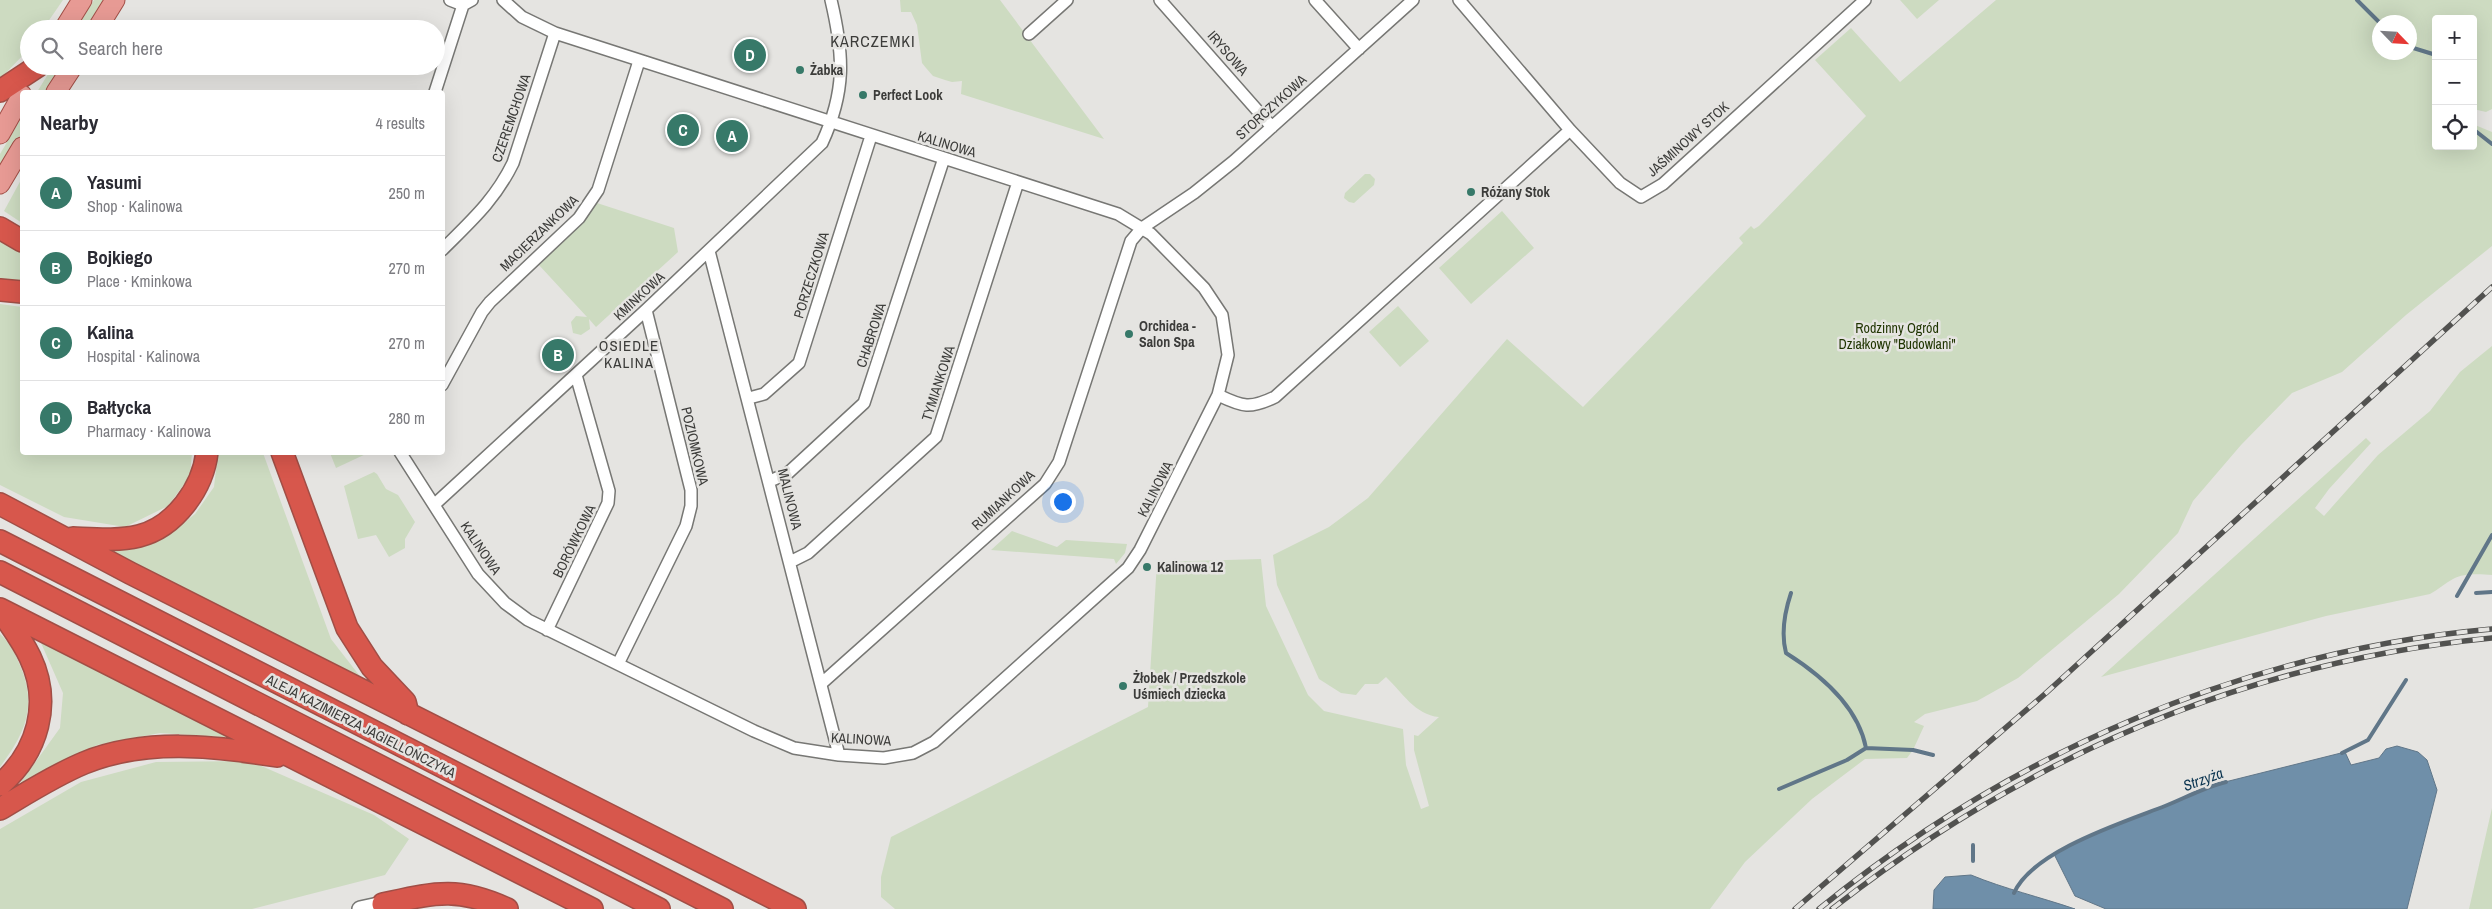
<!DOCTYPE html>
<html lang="en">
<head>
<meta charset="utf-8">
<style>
	:root { --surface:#fff; --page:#f7f7f7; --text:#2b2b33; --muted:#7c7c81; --line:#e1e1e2; --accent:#377969 }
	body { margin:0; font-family:"Archivo Narrow",sans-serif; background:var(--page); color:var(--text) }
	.controls { position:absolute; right:15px; top:15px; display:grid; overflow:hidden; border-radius:5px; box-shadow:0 5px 20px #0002 }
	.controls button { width:45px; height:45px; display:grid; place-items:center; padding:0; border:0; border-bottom:1px solid var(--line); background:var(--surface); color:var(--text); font:25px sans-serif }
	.compass { position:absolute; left:2372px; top:15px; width:45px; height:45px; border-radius:50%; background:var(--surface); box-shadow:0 5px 20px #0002; rotate:115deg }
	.you { position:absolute; left:1062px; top:501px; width:18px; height:18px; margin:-12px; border:4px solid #fff; border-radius:50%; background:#1a73e8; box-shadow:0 0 0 8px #1a73e833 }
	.badge { display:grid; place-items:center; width:32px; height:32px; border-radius:50%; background:var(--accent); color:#fff; font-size:16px; font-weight:700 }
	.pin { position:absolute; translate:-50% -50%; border:2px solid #fff; box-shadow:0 1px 5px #0006 }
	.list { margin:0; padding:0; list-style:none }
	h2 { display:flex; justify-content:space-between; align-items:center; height:65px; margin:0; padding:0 20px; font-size:21px }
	h2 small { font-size:16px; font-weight:400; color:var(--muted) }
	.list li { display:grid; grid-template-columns:32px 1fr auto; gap:15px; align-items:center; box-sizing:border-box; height:75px; padding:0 20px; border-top:1px solid var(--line) }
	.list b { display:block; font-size:19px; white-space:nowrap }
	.list p { margin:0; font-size:16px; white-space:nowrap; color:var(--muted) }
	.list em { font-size:16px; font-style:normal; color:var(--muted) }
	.icon { flex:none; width:28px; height:28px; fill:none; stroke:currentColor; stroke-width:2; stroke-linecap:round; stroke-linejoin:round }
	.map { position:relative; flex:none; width:2492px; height:909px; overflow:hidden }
	.search { position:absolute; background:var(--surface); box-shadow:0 5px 20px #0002; left:20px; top:20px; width:425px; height:55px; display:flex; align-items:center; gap:12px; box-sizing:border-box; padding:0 18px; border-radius:28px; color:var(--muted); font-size:19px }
	.panel { position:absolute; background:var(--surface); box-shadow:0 5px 20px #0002; left:20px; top:90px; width:425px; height:365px; border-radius:5px }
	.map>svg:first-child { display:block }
	.green { fill:#cddbc1; fill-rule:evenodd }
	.water { fill:#6f8fa9; stroke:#607688 }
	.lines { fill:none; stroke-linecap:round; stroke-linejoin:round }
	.stream { stroke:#607688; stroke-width:4 }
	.minor-casing { stroke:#777774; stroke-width:14 }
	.tertiary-casing { stroke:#777774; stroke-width:18 }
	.primary-casing { stroke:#a14e46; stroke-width:21 }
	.motorway-casing { stroke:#a14e46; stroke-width:24 }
	.minor { stroke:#fff; stroke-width:11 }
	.tertiary { stroke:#fff; stroke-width:15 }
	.primary { stroke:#e79a94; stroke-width:19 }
	.motorway { stroke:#d7574c; stroke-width:21 }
	.rail-casing { stroke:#525250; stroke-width:5.5 }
	.rail { stroke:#e5e4e1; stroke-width:4; stroke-dasharray:11; stroke-linecap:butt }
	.poi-dot { fill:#377969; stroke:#e5e4e1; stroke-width:2 }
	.labels { text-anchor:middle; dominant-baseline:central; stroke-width:5; stroke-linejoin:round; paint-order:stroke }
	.street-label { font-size:14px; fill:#3c3c3a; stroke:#e5e4e1 }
	.poi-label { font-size:14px; font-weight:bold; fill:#3c3c3a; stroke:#e5e4e1; text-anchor:start }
	.park-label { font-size:14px; fill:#1f3400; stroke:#e5e4e1 }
	.neighbourhood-label { font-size:15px; letter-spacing:1px; fill:#3c3c3a; stroke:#e5e4e1 }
	.water-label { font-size:15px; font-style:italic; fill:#09334f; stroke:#e5e4e1 }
	.quarter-label { font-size:16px; letter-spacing:1px; fill:#3c3c3a; stroke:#e5e4e1 }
</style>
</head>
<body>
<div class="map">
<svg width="2492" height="909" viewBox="0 0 2492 909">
	<rect width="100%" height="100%" fill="#e5e4e1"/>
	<path class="green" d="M0,0h63l-20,29h-14v20l-29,30z
		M94,0h9l-18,29h-9z
		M900,0h100l104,139 -143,-45 1,-13 -10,1 -7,-2 -12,-4 -7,-8 -4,-5 -5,-38 -6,-13h-10z
		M1900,0h39l-22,19z
		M1996,0h496v109l-6,3 -13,-3v-90h-37v127h37v-33l2,12 17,7v114l-86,69 -64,57 -50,21 -51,52 -48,56 -15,32 -59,61 -101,84 -41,23 -52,13 -11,8 10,4 -11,24 -6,8 -42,1 -53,40 -67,63 -35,47h-815l-14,-12v-20l10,-40 257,-130 9,-145 104,-3 5,47 42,89 16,16 79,18 3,36 15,44 8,-3 -15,-56v-15l4,1 21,-19c-24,-2 -37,-25 -53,-40l-8,7h-13l-9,11 -15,-2 -22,-14 -42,-94 -4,-30 56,-28 39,-29 139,-159 76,68 160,-164 -4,-5 12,-12 3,3 5,-3 107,-110 -51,-56 36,-32 49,54zM2380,22h30v30h-30z
		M53,66h9l-16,26h-9z
		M22,117v15l-22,37v-15z
		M1365,174h5l5,5 -1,6 -20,18 -5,-1 -5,-4 1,-5z
		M22,178v45l-18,-12z
		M597,203l77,25 4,24 -82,75 -7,-8 1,10 -9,6 -8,-2 -2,-11 5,-6 11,1 -49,-53 46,-43z
		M1502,211l32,37 -63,56 -32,-36z
		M0,240l22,13v28l-22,-1z
		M0,304l22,3v145l170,1 -2,23 -22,30 -43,21 -61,-10 -64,-32z
		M1398,306l31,35 -29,26 -31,-35z
		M2492,346v229c-12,-1 -29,-2 -39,4 -8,4 -15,11 -23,15l-104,22 -225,61 265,-239 5,5 -42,46 -14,19 9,8 54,-61 52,-44 30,-39z
		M218,453h45l68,186 35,45 -262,-134 40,-5 27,-12 24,-19 19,-27z
		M330,453h38l-32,15z
		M374,472l3,2 9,15 12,6 17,27 -10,17v9l-16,9 -13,-22 -18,4 -14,-53z
		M1012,531l45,16 9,-7 61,4 -2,9 -9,11 -2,-5 -123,-9z
		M0,634c10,9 14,17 19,29 19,42 7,69 -19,104z
		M38,636l196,102 -74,-5 -63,12 -81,44 44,-61 3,-35z
		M250,761l124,54 35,24 -24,36 -133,34h-252v-80l81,-47 75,-20z
		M2492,808v101h-23z"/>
	<path class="water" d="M2397,746l21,6 9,8 10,30 -30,119h-301l-31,-13 -21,-42 24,-13 143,-58 124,-31 6,13 28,-7 7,-9z
		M1971,875c34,14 69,22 104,34h-142l1,-19 11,-13z"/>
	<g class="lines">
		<path class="stream" d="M2357,0l23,23
			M2410,47l26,8
			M2473,129l19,15
			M1791,593c-6,18 -10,41 -5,60 35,22 72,53 80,95
			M2476,593l16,-1
			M2457,596l35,-61
			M2342,753l26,-13 38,-60
			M1779,789l68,-29 19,-12 47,2 20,5
			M1973,861v-16
			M2014,893c18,-42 110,-71 151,-87 20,-8 40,-19 61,-24"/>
		<defs>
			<path id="minor" d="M450,0l13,5
				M1160,0l112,127
				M1315,0l44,49
				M1459,0l111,130 50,53 21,14 22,-13 202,-184
				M1029,34l38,-34
				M435,92l28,-87 9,-5
				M442,250c29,-29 53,-50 71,-87l42,-130
				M709,251l130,504
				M442,385l40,-73 8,-10 89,-84 19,-28 41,-129
				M1218,395c25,12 32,14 57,2l295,-267
				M749,398l15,-4 35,-31 72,-227
				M400,452l78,122 27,29 23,17 226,111 40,17 45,7 45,3 29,-5 21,-11 194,-174 12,-18 78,-155 10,-40 -6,-40 -18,-27 -53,-54 -33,-20 -563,-181 -33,-16 -19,-17
				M770,481l18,-8 76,-70 80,-245
				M435,504l211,-194 176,-167c24,-52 22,-88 9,-143
				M790,562l18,-9 128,-116 82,-255
				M547,630l61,-127 1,-12 -33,-116
				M618,664l68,-138 5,-20v-16l-45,-180
				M822,683l223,-199 14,-22 72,-221 11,-13 52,-35 40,-32 179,-161"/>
			<path id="tertiary" d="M360,909l23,-5"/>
			<path id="primary" d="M64,29l18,-29
				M97,29l18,-29
				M56,92l17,-26
				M0,134l22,-39
				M0,184l22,-37"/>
			<path id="motorway" d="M0,91l38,-25
				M0,228l22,13
				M0,290l22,2
				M282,452l65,176 25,39 33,35 3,12
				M0,504l130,69 665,336
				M73,538c23,1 45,3 66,-2 36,-9 64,-48 68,-84
				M0,541l722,368
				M0,572l659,337
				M0,609l592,300
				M0,785c38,-33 52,-82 30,-128 -8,-17 -19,-31 -29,-46
				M0,809c27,-16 55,-34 84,-46 61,-25 130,-17 193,-7
				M383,904c51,-11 74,-18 124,5"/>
		</defs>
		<use href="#minor" class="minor-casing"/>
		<use href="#tertiary" class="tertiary-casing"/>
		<use href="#primary" class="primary-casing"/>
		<use href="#motorway" class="motorway-casing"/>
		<use href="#minor" class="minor"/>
		<use href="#tertiary" class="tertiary"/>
		<use href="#primary" class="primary"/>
		<use href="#motorway" class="motorway"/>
		<defs>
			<path id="rail" d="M1795,909l251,-216 446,-406
				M1819,909c191,-156 427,-258 673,-280
				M1832,909c194,-152 414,-247 660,-271"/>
		</defs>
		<use href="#rail" class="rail-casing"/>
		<use href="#rail" class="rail"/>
	</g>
	<g class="poi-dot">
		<circle cx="800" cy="70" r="5"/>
		<circle cx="863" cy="95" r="5"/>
		<circle cx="1471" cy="192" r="5"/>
		<circle cx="1129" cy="334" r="5"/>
		<circle cx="1147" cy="567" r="5"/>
		<circle cx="1123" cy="686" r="5"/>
	</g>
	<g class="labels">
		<g class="street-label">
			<text transform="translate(1228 53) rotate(49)">IRYSOWA</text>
			<text transform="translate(1271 107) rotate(-42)">STORCZYKOWA</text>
			<text transform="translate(511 118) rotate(-71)">CZEREMCHOWA</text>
			<text transform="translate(1688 139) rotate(-42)">JAŚMINOWY STOK</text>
			<text transform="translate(947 144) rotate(17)">KALINOWA</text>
			<text transform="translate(539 233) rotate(-44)">MACIERZANKOWA</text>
			<text transform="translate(811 275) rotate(-73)">PORZECZKOWA</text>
			<text transform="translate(639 296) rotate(-43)">KMINKOWA</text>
			<text transform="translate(871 335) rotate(-72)">CHABROWA</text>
			<text transform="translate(938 383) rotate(-72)">TYMIANKOWA</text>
			<text transform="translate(695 446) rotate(77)">POZIOMKOWA</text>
			<text transform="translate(1155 489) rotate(-63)">KALINOWA</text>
			<text transform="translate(790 499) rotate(76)">MALINOWA</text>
			<text transform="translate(1003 500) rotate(-43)">RUMIANKOWA</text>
			<text transform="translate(574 541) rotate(-64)">BORÓWKOWA</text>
			<text transform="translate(481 548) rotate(56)">KALINOWA</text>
			<text transform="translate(361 726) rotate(27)">ALEJA KAZIMIERZA JAGIELLOŃCZYKA</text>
			<text transform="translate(861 739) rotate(3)">KALINOWA</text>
		</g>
		<g class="poi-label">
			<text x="810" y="70">Żabka</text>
			<text x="873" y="95">Perfect Look</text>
			<text x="1481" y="192">Różany Stok</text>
			<text x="1139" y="326">Orchidea -<tspan x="1139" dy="16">Salon Spa</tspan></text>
			<text x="1157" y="567">Kalinowa 12</text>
			<text x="1133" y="678">Żłobek / Przedszkole<tspan x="1133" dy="16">Uśmiech dziecka</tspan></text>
		</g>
		<g class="park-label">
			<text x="1897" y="328">Rodzinny Ogród<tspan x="1897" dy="16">Działkowy "Budowlani"</tspan></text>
		</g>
		<g class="neighbourhood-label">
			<text x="629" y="345">OSIEDLE<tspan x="629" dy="17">KALINA</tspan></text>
		</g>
		<g class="water-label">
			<text transform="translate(2203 779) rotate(-20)">Strzyża</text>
		</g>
		<g class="quarter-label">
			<text x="873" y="41">KARCZEMKI</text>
		</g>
	</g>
</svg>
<div class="controls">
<button>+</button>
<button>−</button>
<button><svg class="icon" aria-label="locate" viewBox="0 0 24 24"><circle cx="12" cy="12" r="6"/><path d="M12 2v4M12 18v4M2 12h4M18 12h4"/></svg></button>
</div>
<svg class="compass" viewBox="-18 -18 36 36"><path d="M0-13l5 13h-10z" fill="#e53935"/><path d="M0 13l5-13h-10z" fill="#7c7c81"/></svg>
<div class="you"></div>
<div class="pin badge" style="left:732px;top:136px">A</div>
<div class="pin badge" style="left:558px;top:355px">B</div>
<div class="pin badge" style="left:683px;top:130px">C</div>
<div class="pin badge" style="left:750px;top:55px">D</div>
<div class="search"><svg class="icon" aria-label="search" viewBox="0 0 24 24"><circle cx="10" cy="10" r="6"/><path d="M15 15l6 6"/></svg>Search here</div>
<section class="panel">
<h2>Nearby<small>4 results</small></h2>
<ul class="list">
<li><span class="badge">A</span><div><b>Yasumi</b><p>Shop · Kalinowa</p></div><em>250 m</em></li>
<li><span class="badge">B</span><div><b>Bojkiego</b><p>Place · Kminkowa</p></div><em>270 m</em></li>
<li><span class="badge">C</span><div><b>Kalina</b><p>Hospital · Kalinowa</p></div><em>270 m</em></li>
<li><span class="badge">D</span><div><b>Bałtycka</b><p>Pharmacy · Kalinowa</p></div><em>280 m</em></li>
</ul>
</section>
</div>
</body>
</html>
